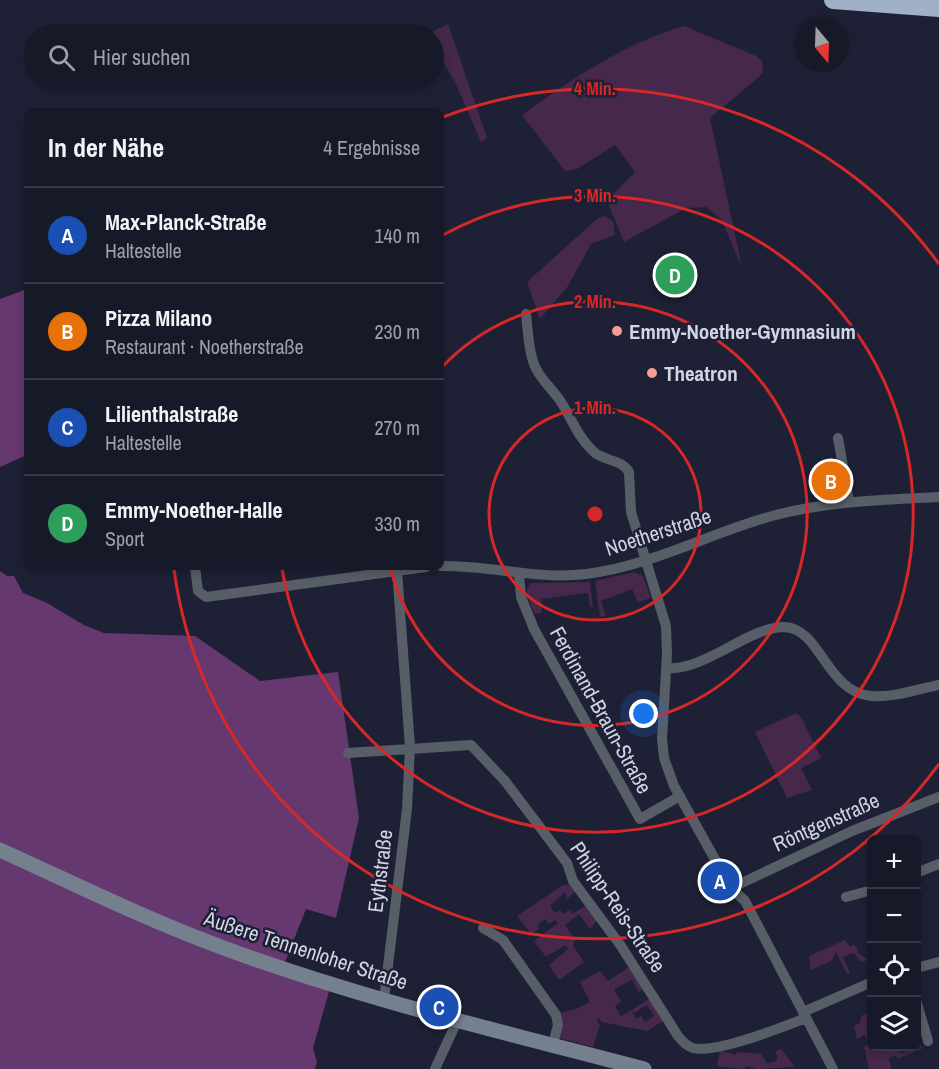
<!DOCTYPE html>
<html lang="de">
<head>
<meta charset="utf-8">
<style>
	:root { --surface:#161928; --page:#232634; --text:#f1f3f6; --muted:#9ea0a8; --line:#353845; --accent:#f59c95 }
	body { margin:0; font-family:"Archivo Narrow",sans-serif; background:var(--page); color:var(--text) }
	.controls { position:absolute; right:18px; bottom:18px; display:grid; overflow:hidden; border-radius:9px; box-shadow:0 3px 9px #0003 }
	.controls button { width:54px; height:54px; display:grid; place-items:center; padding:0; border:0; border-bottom:2px solid var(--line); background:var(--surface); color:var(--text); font:30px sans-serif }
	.compass { position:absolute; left:795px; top:18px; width:54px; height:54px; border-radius:50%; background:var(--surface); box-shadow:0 3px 9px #0003; rotate:161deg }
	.you { position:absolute; left:644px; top:714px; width:21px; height:21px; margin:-15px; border:4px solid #fff; border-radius:50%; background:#1a73e8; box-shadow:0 0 0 9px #1a73e833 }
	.badge { display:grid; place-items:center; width:39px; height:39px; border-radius:50%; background:var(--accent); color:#fff; font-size:20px; font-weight:700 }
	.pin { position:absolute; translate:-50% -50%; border:3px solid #fff; box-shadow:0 2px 6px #0006 }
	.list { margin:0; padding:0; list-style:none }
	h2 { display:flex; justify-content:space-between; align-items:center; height:78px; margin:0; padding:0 24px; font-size:26px }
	h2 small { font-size:20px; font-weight:400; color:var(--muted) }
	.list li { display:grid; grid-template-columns:39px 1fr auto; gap:18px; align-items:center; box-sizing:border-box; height:96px; padding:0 24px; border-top:2px solid var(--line) }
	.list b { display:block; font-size:22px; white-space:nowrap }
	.list p { margin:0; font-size:20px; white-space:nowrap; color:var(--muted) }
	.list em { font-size:20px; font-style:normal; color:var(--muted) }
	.icon { flex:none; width:33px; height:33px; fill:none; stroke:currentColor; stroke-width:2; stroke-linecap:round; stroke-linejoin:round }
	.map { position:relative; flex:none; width:939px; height:1069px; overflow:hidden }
	.search { position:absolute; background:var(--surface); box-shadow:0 3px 9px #0003; left:24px; top:24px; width:420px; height:66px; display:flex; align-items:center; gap:15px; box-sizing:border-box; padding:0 21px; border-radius:33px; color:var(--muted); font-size:22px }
	.panel { position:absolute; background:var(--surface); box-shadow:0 3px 9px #0003; left:24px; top:108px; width:420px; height:462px; border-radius:9px }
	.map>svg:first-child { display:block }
	.green { fill:#45284b }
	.forest { fill:#65386f }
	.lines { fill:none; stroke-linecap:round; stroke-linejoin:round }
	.street { stroke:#575e67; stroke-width:10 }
	.secondary { stroke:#75808e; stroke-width:15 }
	.highway { stroke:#a0b1c7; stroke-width:18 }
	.ring { fill:none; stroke:#d62828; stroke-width:3 }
	.poi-dot { fill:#f59c95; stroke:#1e2135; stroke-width:2 }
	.labels { text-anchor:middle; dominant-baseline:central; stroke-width:5; stroke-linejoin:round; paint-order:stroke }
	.poi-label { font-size:21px; font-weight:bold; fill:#d1d4e1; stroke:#1e2135; text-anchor:start }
	.street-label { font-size:21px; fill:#d1d4e1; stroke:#1e2135 }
	.centre { fill:#d62828; stroke:#1e2135; stroke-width:3 }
	.ring-label { font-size:18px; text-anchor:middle; font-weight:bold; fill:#d62828; stroke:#1e2135; stroke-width:5; stroke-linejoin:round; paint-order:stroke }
</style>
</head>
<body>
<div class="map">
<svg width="939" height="1069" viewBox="0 0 939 1069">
	<rect width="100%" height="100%" fill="#1e2135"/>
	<path class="green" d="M448,24l39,114 -6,4 -26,-60 -21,-35v-13h-6z
		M684,26l72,30 6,5 1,11 -4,5 -49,41 32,149 -21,-48 -15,-12 -20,1 -62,34 -17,-41 28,-29 -20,-27 -38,24 -12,2 -43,-56c50,-36 103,-72 162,-89z
		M605,216l8,5 2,14 -24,9 -23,42 -28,33 -13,-37 70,-63z
		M634,572l9,4 8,22 -13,4 -6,-13 -31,12 5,14 -6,2 -5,-36z
		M590,582l3,25h-3l-2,-14 -47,6 1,14 -7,1 -9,-21 4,-10z
		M796,713l5,4 20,41 -20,10 11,22 -25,8 -32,-66z
		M563,885h6l6,7 -8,7 -2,-7 -15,14 5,7 5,-3 3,4 8,-5 1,5 13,-8 12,15 -7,8 -11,-15 -14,11 10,14 -2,7 11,16 -25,18 -10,-15 19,-16 -3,-4 -19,12 -12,-16 24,-18 -3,-3 -6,4 -4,-5 -7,6 1,4 -8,5 -14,-18z
		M845,940l5,7 4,-2 4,4 -1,3 11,8 -7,2 -7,-9 -11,4 7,16 -3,1 -11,-22 -5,9 -20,9 -2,-14z
		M629,967l14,22 -4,3 -7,-12 -18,9 7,13 -6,4 6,10 10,-6 5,9 5,-3 4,6 9,-6 -7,-11 -13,8 -2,-3 17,-11 14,22 -16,10 -45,-9 -3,-4 -2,2 3,5 -7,22 -33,-9 -1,-25 17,-4 14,-7 -10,-20 20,-11 8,10z
		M871,1011l1,35 26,1 3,6 13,-4 3,-18 5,18 -25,10 -1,-4 -7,3 2,11h-22l-5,-22 5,-3 -4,-9 -8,4 -3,-13 6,-3 1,-7z
		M781,1049l14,18 -38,2 -11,-3 -2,3 -27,-3 3,-16 15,5 2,-3 24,2 6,9 8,-1 3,-5 -3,-5z"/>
	<path class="forest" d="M27,289v166l-27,12v-168z
		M0,571l7,5h7l9,17 24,10 37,22 20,8 91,3 65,45 78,-9 21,146 -23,100 -30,-9 -21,53 45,26 -17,60 4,14 -2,7h-315z"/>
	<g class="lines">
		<path class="street" d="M526,314c2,16 2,35 8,50 5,15 19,25 27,38 11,17 17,36 33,50 10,9 29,8 35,20l2,40 35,114 1,28 -5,85 2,19 10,28 57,102 14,13 88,168
			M838,438l11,63
			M441,566c49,-1 96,14 145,8 65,-8 124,-41 186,-58 55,-15 110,-16 167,-19
			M195,567l3,24 8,6 220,-30
			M519,574l2,23 13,32 106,190 40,-23
			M667,668c38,3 81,-41 117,-41 37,1 42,65 87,69 22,2 47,-7 68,-11
			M348,753l123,-8 34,36 62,82 6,18 48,65 57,90c4,5 8,10 15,12 23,6 89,-21 113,-30
			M916,873l23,-9
			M731,888l121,-57 87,-34
			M846,897l26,-7
			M483,928l20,12 53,75 2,10 -5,19
			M916,968l23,-6
			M384,999l23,-190 3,-62 -13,-177
			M916,1000l12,41
			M803,1012l69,-30
			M435,1069l23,-50"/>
		<path class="secondary" d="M0,850c73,33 145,69 221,97 137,51 282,85 423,122"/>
		<path class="highway" d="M833,0l106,8"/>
	</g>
	<g class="ring">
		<circle cx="595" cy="514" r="106"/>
		<path d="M441 368A212 212 0 1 1 390 567"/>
		<path d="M443 235A318 318 0 1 1 282 569"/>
		<path d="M939 764A425 425 0 0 1 174 569M443 117A425 425 0 0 1 939 264"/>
	</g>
	<g class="poi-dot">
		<circle cx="617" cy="331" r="6"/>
		<circle cx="652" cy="373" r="6"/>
	</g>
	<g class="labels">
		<g class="poi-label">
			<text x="629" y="331">Emmy-Noether-Gymnasium</text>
			<text x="664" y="373">Theatron</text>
		</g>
		<g class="street-label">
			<text transform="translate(658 532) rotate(-18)">Noetherstraße</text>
			<text transform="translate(601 710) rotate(61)">Ferdinand-Braun-Straße</text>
			<text transform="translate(826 822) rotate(-24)">Röntgenstraße</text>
			<text transform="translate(380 871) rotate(-83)">Eythstraße</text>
			<text transform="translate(618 907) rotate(56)">Philipp-Reis-Straße</text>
			<text transform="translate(306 950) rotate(18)">Äußere Tennenloher Straße</text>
		</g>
	</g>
	<circle cx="595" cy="514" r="9" class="centre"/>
	<g class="ring-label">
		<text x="595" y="95">4 Min.</text>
		<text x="595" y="202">3 Min.</text>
		<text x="595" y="308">2 Min.</text>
		<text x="595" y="414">1 Min.</text>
	</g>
</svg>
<div class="controls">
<button>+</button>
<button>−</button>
<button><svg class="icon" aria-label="locate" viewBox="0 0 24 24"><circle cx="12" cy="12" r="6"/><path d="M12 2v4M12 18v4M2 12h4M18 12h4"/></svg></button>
<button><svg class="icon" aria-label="layers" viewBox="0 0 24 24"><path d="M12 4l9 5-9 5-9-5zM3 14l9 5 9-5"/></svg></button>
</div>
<svg class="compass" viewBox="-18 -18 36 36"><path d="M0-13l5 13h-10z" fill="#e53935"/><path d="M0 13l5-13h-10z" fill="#9ea0a8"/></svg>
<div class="you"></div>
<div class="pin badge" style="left:720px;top:881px;background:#1a4fb4">A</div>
<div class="pin badge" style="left:831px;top:481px;background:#e8710a">B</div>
<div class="pin badge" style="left:439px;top:1007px;background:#1a4fb4">C</div>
<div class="pin badge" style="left:675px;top:275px;background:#2e9e5b">D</div>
<div class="search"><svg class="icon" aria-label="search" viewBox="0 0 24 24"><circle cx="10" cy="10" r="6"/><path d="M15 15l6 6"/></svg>Hier suchen</div>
<section class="panel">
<h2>In der Nähe<small>4 Ergebnisse</small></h2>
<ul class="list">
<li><span class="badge" style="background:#1a4fb4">A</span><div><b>Max-Planck-Straße</b><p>Haltestelle</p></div><em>140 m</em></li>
<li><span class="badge" style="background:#e8710a">B</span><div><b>Pizza Milano</b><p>Restaurant · Noetherstraße</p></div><em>230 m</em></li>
<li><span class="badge" style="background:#1a4fb4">C</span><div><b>Lilienthalstraße</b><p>Haltestelle</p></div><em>270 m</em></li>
<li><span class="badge" style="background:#2e9e5b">D</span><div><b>Emmy-Noether-Halle</b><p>Sport</p></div><em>330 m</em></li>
</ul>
</section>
</div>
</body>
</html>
